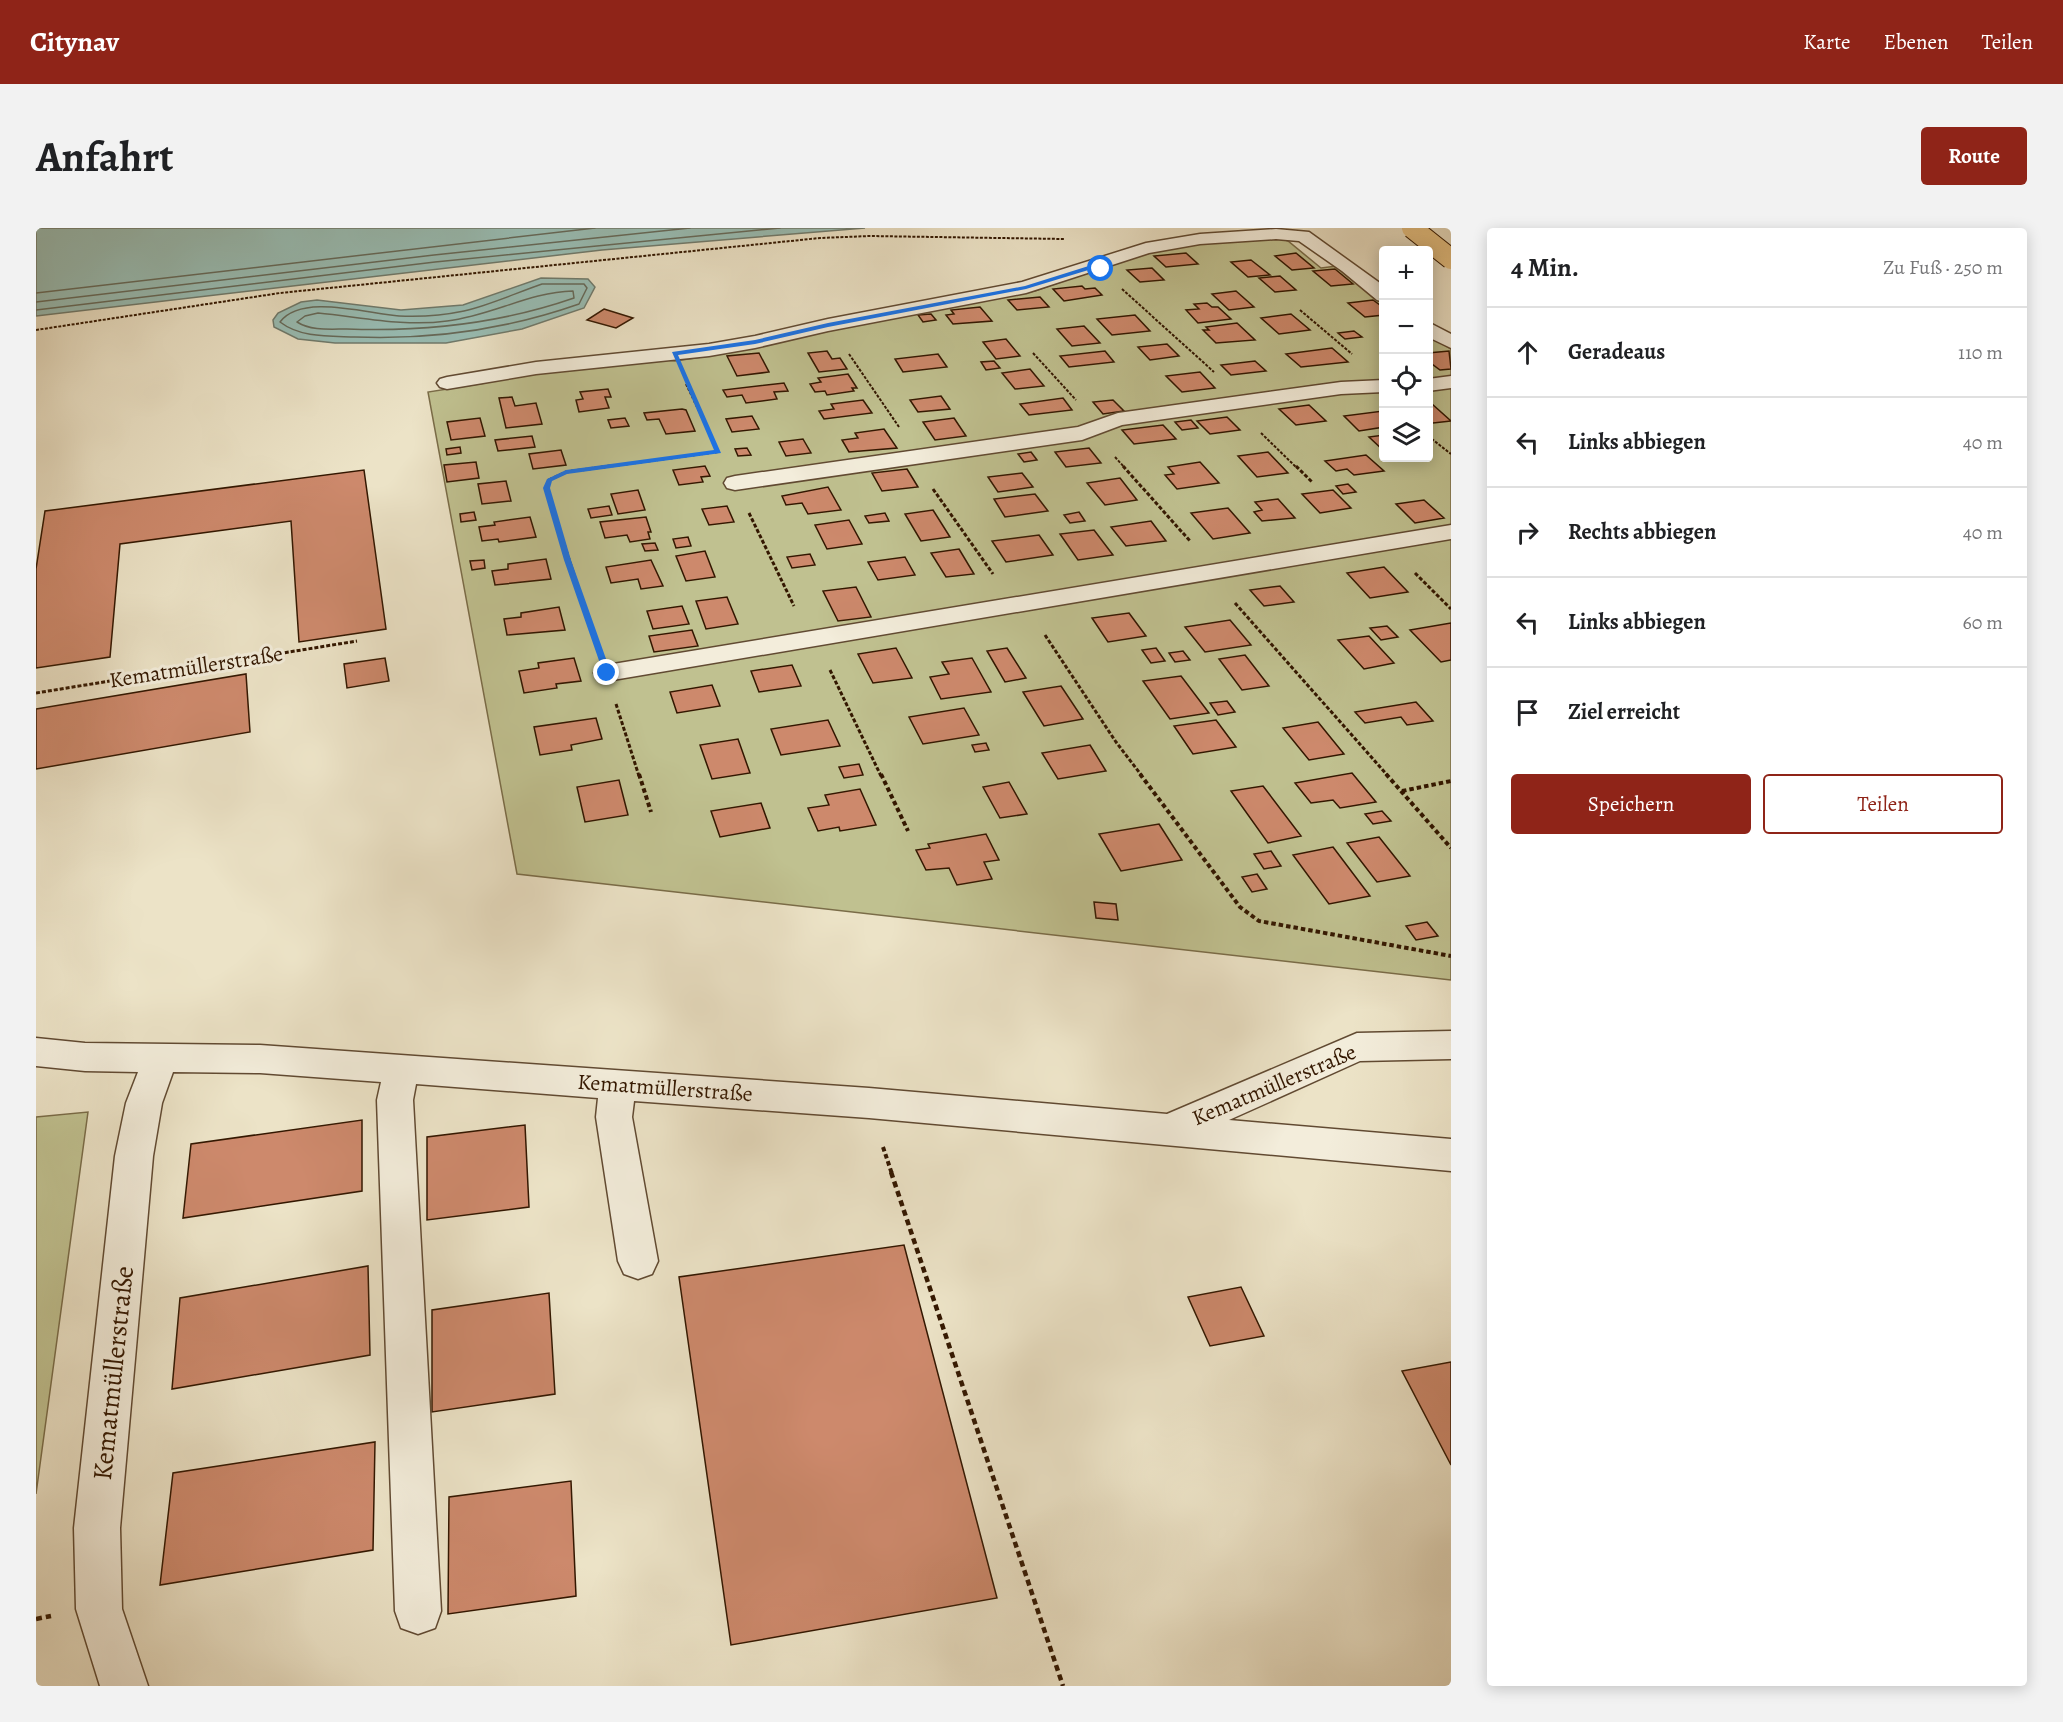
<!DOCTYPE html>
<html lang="de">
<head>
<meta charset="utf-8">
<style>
	:root { --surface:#fff; --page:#f2f2f2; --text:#202124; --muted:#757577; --line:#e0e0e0; --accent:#8f2418 }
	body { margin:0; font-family:Alegreya,serif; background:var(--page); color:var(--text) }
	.controls { position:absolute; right:18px; top:18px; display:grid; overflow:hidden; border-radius:6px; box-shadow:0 3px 15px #0003 }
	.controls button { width:54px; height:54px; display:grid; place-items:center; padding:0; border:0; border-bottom:2px solid var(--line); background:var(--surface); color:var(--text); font:30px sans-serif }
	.stop { position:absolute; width:18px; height:18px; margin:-14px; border:4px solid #1a73e8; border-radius:50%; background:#fff }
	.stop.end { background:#1a73e8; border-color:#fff; box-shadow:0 2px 6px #0008 }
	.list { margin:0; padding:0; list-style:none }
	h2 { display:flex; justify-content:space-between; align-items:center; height:78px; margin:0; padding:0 24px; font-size:26px }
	h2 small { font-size:20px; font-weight:400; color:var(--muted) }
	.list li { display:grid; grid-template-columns:39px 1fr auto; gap:18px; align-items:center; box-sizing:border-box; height:90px; padding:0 24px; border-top:2px solid var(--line) }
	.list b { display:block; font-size:22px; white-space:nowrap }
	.list em { font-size:20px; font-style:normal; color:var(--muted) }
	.actions { display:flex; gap:12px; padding:18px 24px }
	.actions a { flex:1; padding:14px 0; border:2px solid var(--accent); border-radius:6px; text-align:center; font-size:21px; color:var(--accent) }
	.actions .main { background:var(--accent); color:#fff }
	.icon { flex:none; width:33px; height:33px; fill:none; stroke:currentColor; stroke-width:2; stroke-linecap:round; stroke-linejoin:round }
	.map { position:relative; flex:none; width:1415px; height:1458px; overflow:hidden; border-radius:6px }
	header { display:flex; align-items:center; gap:36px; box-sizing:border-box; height:84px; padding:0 30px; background:var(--accent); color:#fff }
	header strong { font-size:28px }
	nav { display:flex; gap:33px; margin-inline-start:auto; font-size:21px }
	.intro { display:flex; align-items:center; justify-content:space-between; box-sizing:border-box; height:144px; padding:0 36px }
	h1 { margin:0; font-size:42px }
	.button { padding:15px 27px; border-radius:6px; background:var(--accent); color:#fff; font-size:21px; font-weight:700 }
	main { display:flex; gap:36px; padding:0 36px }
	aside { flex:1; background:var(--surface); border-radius:6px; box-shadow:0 3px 15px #0003 }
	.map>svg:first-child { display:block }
	.green { fill:#c0c190; stroke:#7a6c48; stroke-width:1.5 }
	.water { fill:#99beb5; stroke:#707b6d; stroke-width:1.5 }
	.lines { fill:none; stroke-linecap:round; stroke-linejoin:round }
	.shore { stroke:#666a5a; stroke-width:1.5 }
	.building { fill:#cd896c; stroke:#331700; stroke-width:1.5 }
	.minor-casing { stroke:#614a32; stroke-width:3 }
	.path-far3 { stroke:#331700; stroke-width:2; stroke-dasharray:3 1.5; stroke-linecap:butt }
	.path-far2 { stroke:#331700; stroke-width:3; stroke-dasharray:4 2; stroke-linecap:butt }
	.path-far1 { stroke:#331700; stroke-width:4; stroke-dasharray:4.5 3; stroke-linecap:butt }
	.path { stroke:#331700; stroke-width:4.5; stroke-dasharray:6 4; stroke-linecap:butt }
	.minor { fill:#f3eddb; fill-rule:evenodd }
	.major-bridge-casing { stroke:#331700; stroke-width:22; stroke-linecap:butt }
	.major-bridge { stroke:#e6c284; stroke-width:20 }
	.route { fill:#1a73e8 }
	.labels { text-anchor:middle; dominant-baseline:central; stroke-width:6; stroke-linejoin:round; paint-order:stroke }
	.street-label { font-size:22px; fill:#331700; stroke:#f3eddb }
	.near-street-label { font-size:27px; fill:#331700; stroke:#f3eddb }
</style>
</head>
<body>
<header>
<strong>Citynav</strong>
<nav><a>Karte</a><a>Ebenen</a><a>Teilen</a></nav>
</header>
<div class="intro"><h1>Anfahrt</h1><a class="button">Route</a></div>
<main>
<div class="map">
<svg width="1415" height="1458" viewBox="0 0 1415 1458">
	<rect width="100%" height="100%" fill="#ece3c7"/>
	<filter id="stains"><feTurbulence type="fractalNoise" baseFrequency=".00333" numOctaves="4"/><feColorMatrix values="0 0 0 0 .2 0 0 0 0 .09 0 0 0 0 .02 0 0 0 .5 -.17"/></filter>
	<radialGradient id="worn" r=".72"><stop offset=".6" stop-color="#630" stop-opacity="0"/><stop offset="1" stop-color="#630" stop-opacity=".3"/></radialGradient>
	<path class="green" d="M1241,9l11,4 33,27 16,-2 46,38 1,154h44l1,-123 22,14v631l-934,-106 -89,-482 57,-9 1,-3 163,-22 26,3 34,-5 230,-48 96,-17 79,-28 65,-18z
		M52,884l-52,382v-377z"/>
	<path class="water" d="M0,0h829l-263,22 -566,66z
		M505,50l47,1 7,8 -11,21 -62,21 -76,14h-111l-37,-4 -24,-12 -1,-7 5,-7 23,-11 16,-2 84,10 62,-5z"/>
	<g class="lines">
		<path class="shore" d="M506,56h42l3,4 -8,16c-74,26 -146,36 -224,33 -26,-1 -54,1 -75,-15 22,-29 88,-8 119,-6 20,1 46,-1 65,-5 26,-6 52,-18 78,-27z
			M537,63l1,7c-75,26 -149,34 -227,31 -17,0 -36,2 -50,-7l8,-6 13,-3c43,4 86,14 129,8 44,-5 82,-29 126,-30z
			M0,65l559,-65
			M0,74l398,-47 256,-27
			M0,82l399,-48 345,-34"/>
	</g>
	<path class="building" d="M1150,25l12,11 -32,3 -12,-11z
		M1260,25l18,15 -22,2 -17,-14z
		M1215,32l19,15 -22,2 -17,-15z
		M1116,40l12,12 -24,2 -13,-12z
		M1299,41l18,15 -22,2 -18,-15z
		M1244,48l16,14 -21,2 -16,-14z
		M1046,58l3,3 10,-1 7,7 -38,6 -11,-12z
		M1200,63l18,16 -25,3 -17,-16z
		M1004,69l9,10 -32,3 -9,-10z
		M1337,72l11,8v7l-19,2 -17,-14z
		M1171,75l5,4h6l13,12 -33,4 -12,-13 13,-1 -5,-5z
		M944,79l12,14 -39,3 -7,-9 8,-1 -3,-4z
		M568,81l29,9 -17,10 -29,-8z
		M895,86l5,6 -13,2 -5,-7z
		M1255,86l19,16 -31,4 -18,-16z
		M1099,87l15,16 -38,4 -15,-16z
		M1201,95l18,17 -39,3 -13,-13h6l-3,-3z
		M1048,98l16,17 -28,3 -15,-17z
		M1318,103l8,6 -17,2 -7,-6z
		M970,111l14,17 -24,3 -13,-17z
		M1131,116l12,12 -29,4 -12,-13z
		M1296,120l16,14 -47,5 -15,-13z
		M791,123l5,8 8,-1 7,11 -28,3 -11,-19z
		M1069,123l9,11 -45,5 -9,-11z
		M1413,123l2,18 -11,1 -12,-9v-8z
		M723,125l10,19 -32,4 -10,-20z
		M902,126l9,13 -44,5 -8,-13z
		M958,133l6,7 -14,2 -5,-8z
		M1219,133l11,10 -35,4 -10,-10z
		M994,141l14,17 -29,3 -13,-16z
		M1164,144l15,16 -33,4 -16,-16z
		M812,146l9,14h-5l2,3 -27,4 -2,-4 -10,1 -5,-8 11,-2 -3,-4z
		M748,155l4,8 -14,1 3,7 -31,4 -4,-8 -15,2 -4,-7z
		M572,161l3,8h-6l4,11 -30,4 -3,-12 7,-1 -3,-7z
		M905,168l9,13 -32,3 -8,-12z
		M476,169l3,9 21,-3 6,21 -36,4 -7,-30z
		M1027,170l9,12 -43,5 -9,-11z
		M827,172l9,13 -48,6 -5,-8 15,-2 -3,-5z
		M1077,172l11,11 -21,3 -10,-12z
		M1392,176h4l19,17 -18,2 -5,-3z
		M1273,177l17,16 -30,4 -17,-16z
		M646,181l4,1 9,21 -29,3 -7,-15 -12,1 -3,-7z
		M1347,183l1,16 -25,4 -15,-15z
		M716,188l7,13 -27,3 -6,-13z
		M1191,189l13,13 -30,4 -13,-13z
		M444,190l5,18 -34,4 -4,-18z
		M589,190l4,8 -18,2 -3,-8z
		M918,190l12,18 -31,4 -12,-18z
		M1155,192l7,8 -16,2 -7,-8z
		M1127,197l13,14 -42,5 -12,-14z
		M848,201l13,19 -48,4 -7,-12 16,-2 -3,-5z
		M1348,207v16l-15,-14z
		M496,208l3,11 -37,4 -3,-11z
		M767,211l8,14 -25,3 -7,-14z
		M424,219l1,6 -14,2 -1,-6z
		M711,220l4,7 -13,1 -3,-7z
		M1053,220l12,15 -35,4 -11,-15z
		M525,222l5,15 -33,4 -4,-15z
		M995,224l6,8 -13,2 -6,-8z
		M1232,224l20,21 -31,4 -19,-21z
		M1330,227l18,16 -30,4 -7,-6 -11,2 -11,-10z
		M440,234l3,16 -32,4 -3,-17z
		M1164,234l19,21 -42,6 -12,-14 9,-1 -6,-7z
		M669,238l5,10 -9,1 2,5 -24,3 -6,-15z
		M871,241l11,18 -36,4 -10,-18z
		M328,242l22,159 -87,13 -8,-121 -171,23 -10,113 -74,11v-99l9,-58z
		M986,245l11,14 -35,5 -10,-15z
		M1084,250l17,22 -32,5 -18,-22z
		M470,253l5,20 -29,3 -4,-20z
		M1312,256l8,8 -13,2 -7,-8z
		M792,259l13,23 -33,4 -6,-11 -16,2 -4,-9z
		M602,262l7,20 -27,4 -7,-20z
		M1297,262l18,18 -31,5 -18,-19z
		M999,266l13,17 -43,6 -11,-18z
		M1242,271l17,19 -33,3 -8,-9 8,-2 -7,-8z
		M1388,272l20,18 -29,5 -19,-19z
		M573,278l3,9 -21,3 -3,-9z
		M691,278l7,16 -25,3 -7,-16z
		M1192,280l22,25 -37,6 -22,-26z
		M897,282l17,27 -29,4 -16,-27z
		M438,284l2,8 -15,2 -1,-8z
		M1043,284l6,9 -15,2 -6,-8z
		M849,285l4,8 -20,2 -4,-7z
		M494,289l6,20 -37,5 -1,-3 -16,2 -3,-14 16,-2 -1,-3z
		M610,289l5,15h-3l2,7 -20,3 -3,-7 -22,3 -5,-16z
		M813,292l13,24 -35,5 -12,-24z
		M1115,293l15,20 -40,5 -15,-19z
		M1058,302l19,25 -35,5 -18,-26z
		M1003,307l14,20 -47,7 -14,-21z
		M652,309l3,9 -15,2 -3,-9z
		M619,315l3,7 -13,1 -3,-7z
		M923,321l15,25 -28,3 -15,-24z
		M669,323l10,26 -29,4 -10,-25z
		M774,326l5,11 -23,3 -5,-11z
		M869,329l10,18 -37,5 -10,-18z
		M510,331l5,20 -56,6 -3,-14 16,-2v-5z
		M448,332l1,8 -13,2 -2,-9z
		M615,332l12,26 -22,3 -3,-10 -27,4 -5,-16z
		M1348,339l24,25 -38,6 -23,-25z
		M1244,358l14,16 -30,4 -14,-16z
		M820,359l15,30 -33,4 -15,-30z
		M691,369l11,27 -32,5 -10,-28z
		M646,378l7,18 -36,5 -6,-18z
		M523,379l6,23 -58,5 -3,-16 17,-2v-4z
		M1093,385l17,23 -38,6 -16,-24z
		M1194,392l21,25 -46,7 -20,-25z
		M1415,395v37l-10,2 -31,-32z
		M1351,398l11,11 -17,3 -11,-12z
		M656,402l6,16 -44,6 -5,-16z
		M1333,408l25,27 -30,6 -26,-29z
		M860,420l16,30 -39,5 -15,-29z
		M971,420l19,30 -21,4 -18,-31z
		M1120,420l9,13 -14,2 -9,-13z
		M1147,423l7,9 -15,2 -6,-9z
		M1209,427l24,31 -27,4 -23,-31z
		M349,430l4,23 -42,7 -3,-24z
		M538,430l7,23 -25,3 1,4 -33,5 -5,-22 20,-3 -1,-5z
		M936,430l19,34 -50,7 -11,-22 19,-3 -7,-12z
		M756,437l9,21 -42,6 -8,-21z
		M210,446l4,58 -214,37v-60z
		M1145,448l28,37 -39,6 -27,-38z
		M676,457l8,21 -43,7 -7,-21z
		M1025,458l22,33 -39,7 -21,-34z
		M1191,473l8,11 -17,3 -8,-12z
		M1380,474l17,19 -26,4 -6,-8 -36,6 -10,-11z
		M928,480l15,27 -56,9 -14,-27z
		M560,490l6,21 -31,6 1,5 -32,5 -6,-28z
		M792,492l12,26 -59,9 -10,-26z
		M1180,492l20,27 -43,7 -19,-28z
		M1282,494l26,32 -35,6 -26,-32z
		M702,511l12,34 -38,6 -12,-34z
		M950,515l3,7 -14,2 -3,-7z
		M1054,517l16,26 -48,8 -16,-26z
		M823,536l4,11 -19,3 -5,-11z
		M1316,545l24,29 -36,6 -7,-8 -22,3 -16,-20z
		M583,552l9,35 -43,7 -8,-35z
		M973,554l18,32 -27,4 -17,-31z
		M1227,558l38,50 -33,7 -37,-52z
		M824,561l16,36 -36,6 -1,-4 -21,4 -10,-23 21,-3 -4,-10z
		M725,575l9,25 -50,9 -9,-26z
		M1346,583l9,10 -18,3 -8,-10z
		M1123,596l23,36 -61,11 -22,-37z
		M950,606l13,26 -15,2 8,17 -35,6 -8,-17 -23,2 -10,-20 14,-2 -2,-4z
		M1343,609l31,39 -33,6 -30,-39z
		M1297,619l37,49 -41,8 -36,-49z
		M1235,623l10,15 -17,3 -10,-15z
		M1221,646l10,15 -15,3 -10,-15z
		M1058,674l22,2 2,16 -22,-2z
		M1391,694l11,14 -22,4 -10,-14z
		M326,892v71l-179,27 8,-74z
		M489,897l4,82 -102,13v-83z
		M868,1017l93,353 -266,47 -52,-368z
		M332,1038l2,89 -198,34 8,-91z
		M1205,1059l23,49 -54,10 -22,-49z
		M513,1065l6,101 -123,18v-102z
		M1415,1134v103l-49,-94z
		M339,1214l-2,108 -213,35 13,-112z
		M535,1253l5,115 -128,18 1,-117z"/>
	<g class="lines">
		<defs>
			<path id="minor" d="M1240,1l33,3 75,54v16l-7,-2 -35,-29 -43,-30 -23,-2 -76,5 -51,9 -123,40 -198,38 -73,17 -46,8 -173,18 -89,15 -7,-2 -3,-4 3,-4 7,-2 89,-15 173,-18 46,-8 73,-17 194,-37 124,-39 54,-9z
				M1392,94l23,12v14l-23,-11z
				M1415,148v12l-23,3v-12z
				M1348,152v12l-43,2 -219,31 -40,15 -347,50 -8,-2 -3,-5 3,-5 8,-2 343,-49 40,-14 223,-31z
				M1415,297v14l-844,142 -10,-2 -3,-6 3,-6 10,-2z
				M1415,803v28l-91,2 -131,59 222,19v32l-582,-53 -235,-17 -2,16 26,144 -6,13 -14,5 -14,-5 -6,-13 -22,-144 2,-19 -182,-14 -3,16 28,511 -6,17 -17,6 -17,-6 -6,-17 -18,-511 4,-18 -121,-9 -87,-1 -11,31 -9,53 -33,372 2,81 26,77h-48l-24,-77 -2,-81 41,-372 11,-53 12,-31 -53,-1 -49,-5v-28l49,5 175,2 609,43 298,26 190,-81z"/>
		</defs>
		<use href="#minor" class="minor-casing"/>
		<path class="path-far3" d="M1086,61l92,83
			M1264,82l52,44
			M0,102l244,-37 540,-55 50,-2 194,3
			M997,125l43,47
			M813,126l50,73
			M650,156l33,69
			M1225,205l36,35
			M1392,208l23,18
			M1079,229l10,11
			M563,240l119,-16"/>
		<path class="path-far2" d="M1087,238l67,75
			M1260,238l17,17
			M897,261l60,85
			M713,285l45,93
			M1379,345l36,36
			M1199,375l153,173
			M1009,407l71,107 26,34
			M559,412l-49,-152 3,-8 17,-8 44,-6
			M794,442l51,106
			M0,465l321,-52
			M580,476l23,72"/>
		<path class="path-far1" d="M603,546l12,38
			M845,546l27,57
			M1104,546l100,133 19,14 192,35
			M1350,546l65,74
			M1366,563l49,-10
			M847,919l9,27"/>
		<path class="path" d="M855,944l172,514
			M0,1391l15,-3"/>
		<use href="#minor" class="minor"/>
		<defs>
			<path id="major-bridge" d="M1376,0l39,31"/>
		</defs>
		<use href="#major-bridge" class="major-bridge-casing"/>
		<use href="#major-bridge" class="major-bridge"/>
	</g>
	<path class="route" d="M1059,36l8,7 -8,-3 -69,21 -198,38 -73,17 -77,11 43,98 -154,21 -15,7 -2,7 21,72 40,113 -7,2 -40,-115 -21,-72 4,-9 19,-9 148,-20 -42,-98 83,-12 73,-17 197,-37z"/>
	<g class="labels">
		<g class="street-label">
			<text transform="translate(160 439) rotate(-9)">Kematmüllerstraße</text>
			<text transform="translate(1238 857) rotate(-23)">Kematmüllerstraße</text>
			<text transform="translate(629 860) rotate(4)">Kematmüllerstraße</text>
		</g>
		<g class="near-street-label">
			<text transform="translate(77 1145) rotate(-84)">Kematmüllerstraße</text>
		</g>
	</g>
	<rect width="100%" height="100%" filter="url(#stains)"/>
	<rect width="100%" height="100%" fill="url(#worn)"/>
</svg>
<div class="controls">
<button>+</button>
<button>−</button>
<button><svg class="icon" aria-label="locate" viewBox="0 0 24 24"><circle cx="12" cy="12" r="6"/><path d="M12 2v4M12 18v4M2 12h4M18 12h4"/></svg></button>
<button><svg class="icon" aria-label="layers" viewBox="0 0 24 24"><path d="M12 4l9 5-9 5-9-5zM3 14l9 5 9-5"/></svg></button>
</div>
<div class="stop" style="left:1065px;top:41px"></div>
<div class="stop end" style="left:571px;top:445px"></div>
</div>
<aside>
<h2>4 Min.<small>Zu Fuß · 250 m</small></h2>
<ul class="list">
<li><svg class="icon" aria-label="ahead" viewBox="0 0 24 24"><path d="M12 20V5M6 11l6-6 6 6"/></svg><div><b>Geradeaus</b></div><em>110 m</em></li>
<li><svg class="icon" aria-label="left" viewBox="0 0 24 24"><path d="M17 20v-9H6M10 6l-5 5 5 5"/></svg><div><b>Links abbiegen</b></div><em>40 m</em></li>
<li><svg class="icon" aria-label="right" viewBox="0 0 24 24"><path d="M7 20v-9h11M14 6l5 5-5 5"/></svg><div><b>Rechts abbiegen</b></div><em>40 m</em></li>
<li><svg class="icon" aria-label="left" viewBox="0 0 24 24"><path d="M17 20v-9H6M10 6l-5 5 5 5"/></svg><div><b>Links abbiegen</b></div><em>60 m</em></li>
<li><svg class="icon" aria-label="arrive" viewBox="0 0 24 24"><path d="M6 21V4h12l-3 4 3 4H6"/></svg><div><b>Ziel erreicht</b></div></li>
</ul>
<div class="actions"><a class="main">Speichern</a><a>Teilen</a></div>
</aside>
</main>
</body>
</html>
